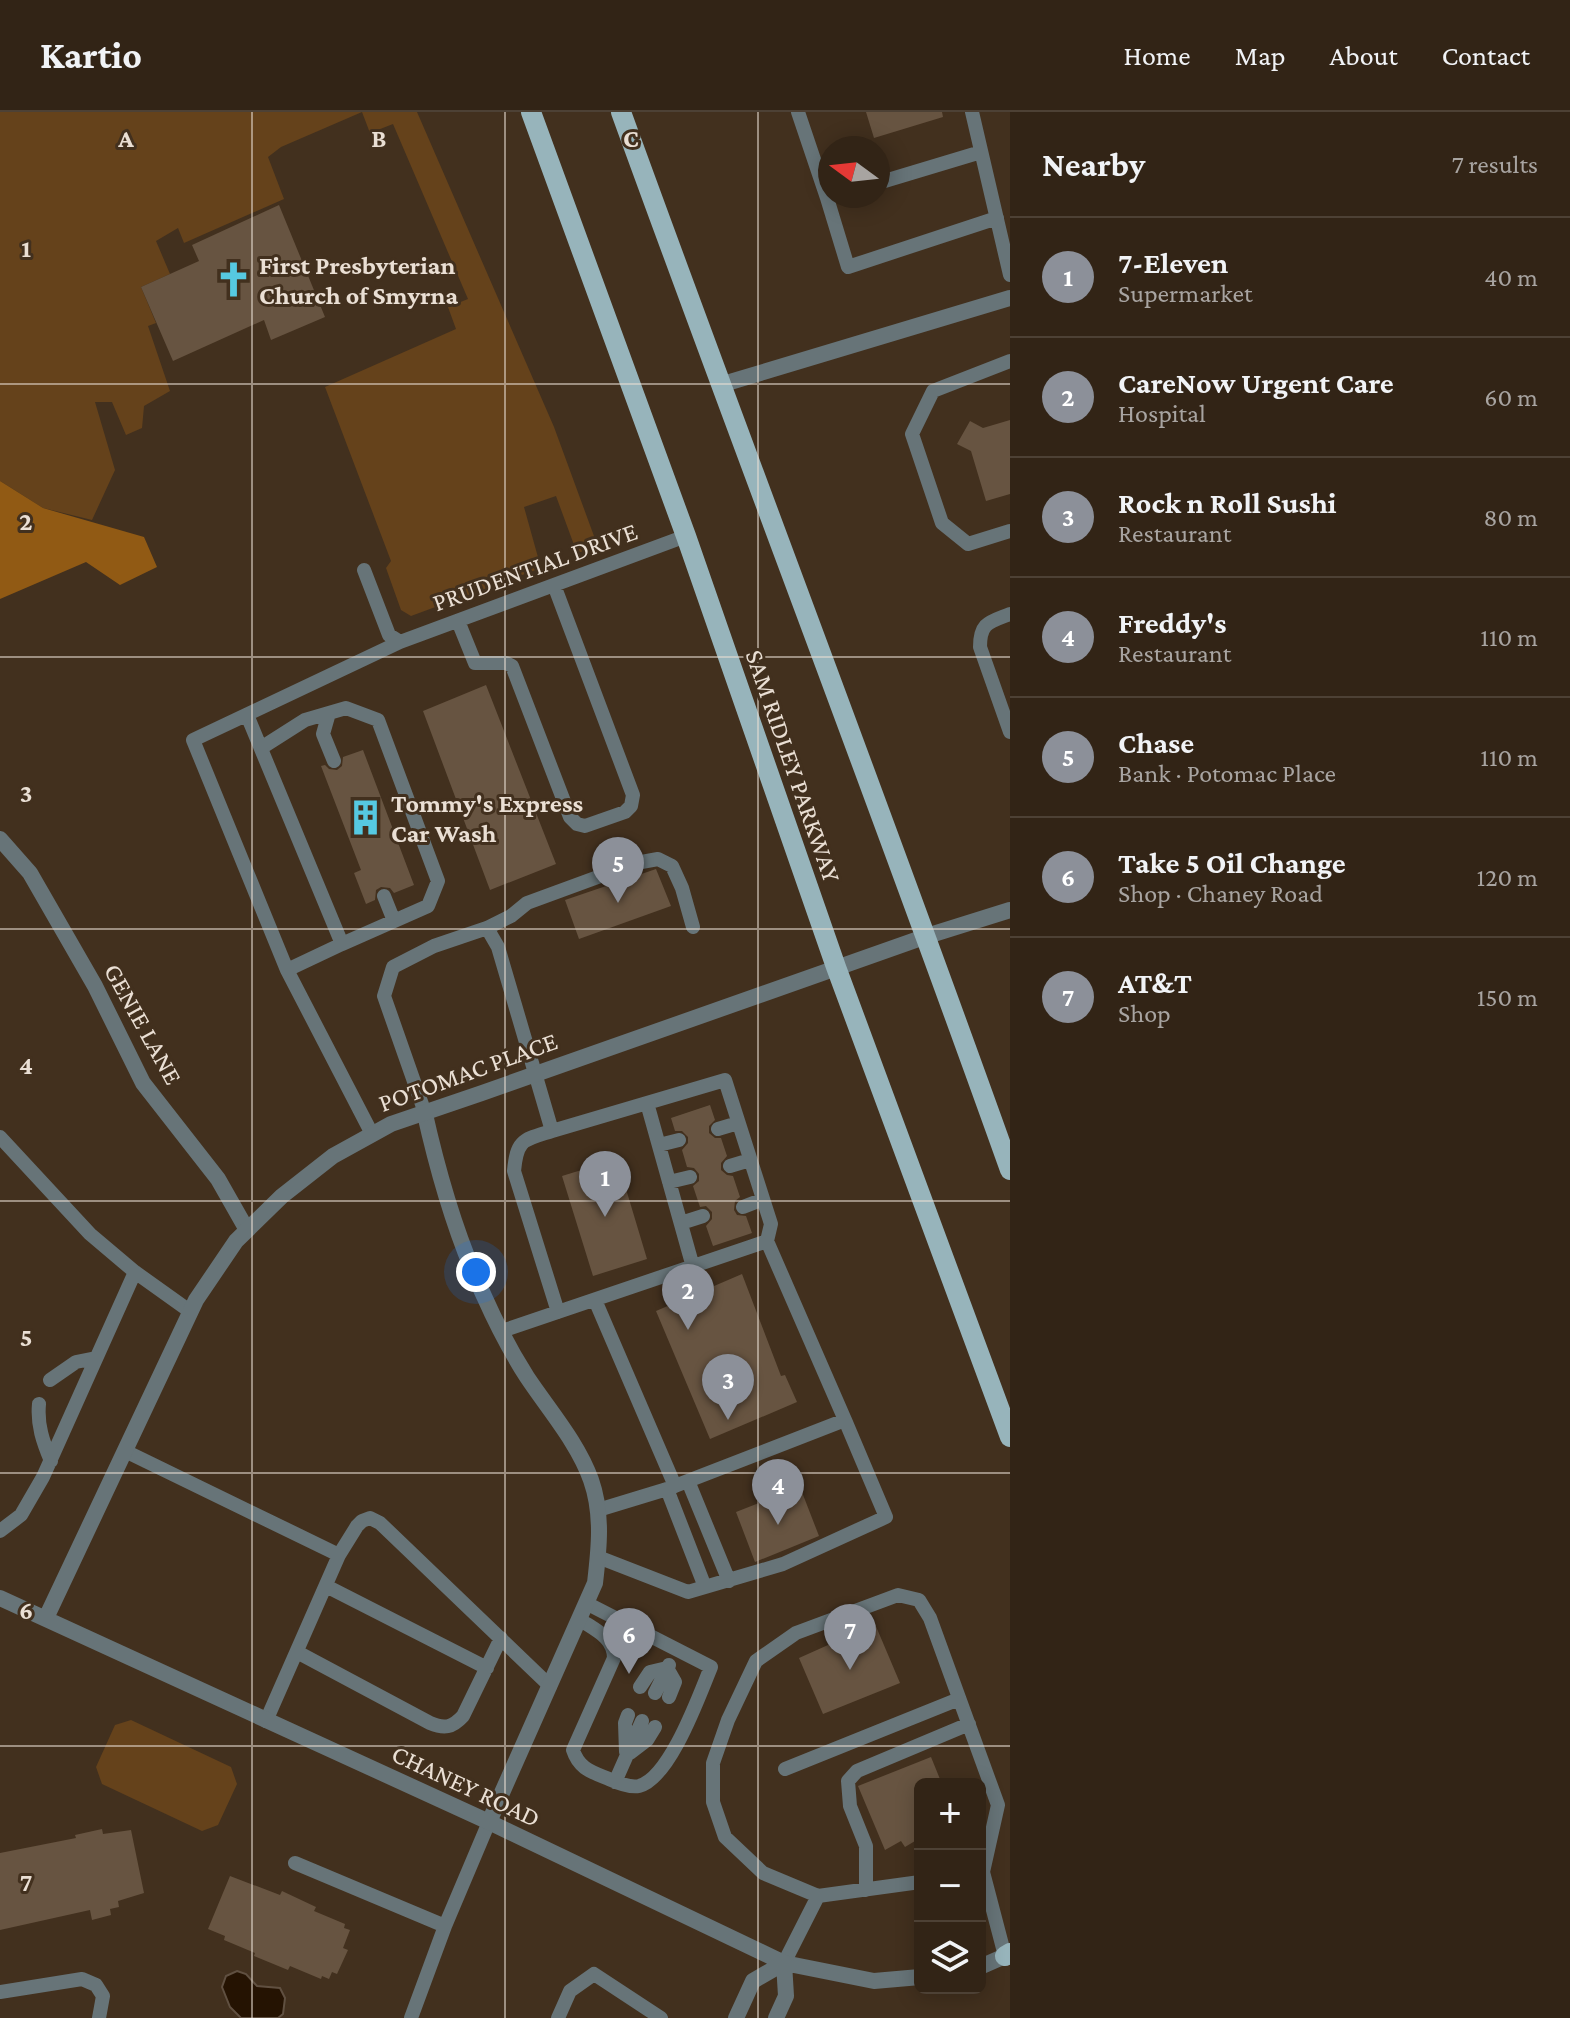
<!DOCTYPE html>
<html lang="en">
<head>
<meta charset="utf-8">
<style>
	:root { --surface:#322416; --page:#3a2c1f; --text:#f1f3f6; --muted:#a8a4a1; --line:#4d4135; --accent:#8c9099 }
	body { margin:0; font-family:"Crimson Pro",serif; background:var(--page); color:var(--text) }
	.controls { position:absolute; right:24px; bottom:24px; display:grid; overflow:hidden; border-radius:12px; box-shadow:0 4px 20px #0003 }
	.controls button { width:72px; height:72px; display:grid; place-items:center; padding:0; border:0; border-bottom:2px solid var(--line); background:var(--surface); color:var(--text); font:40px sans-serif }
	.compass { position:absolute; left:818px; top:24px; width:72px; height:72px; border-radius:50%; background:var(--surface); box-shadow:0 4px 20px #0003; rotate:285deg }
	.you { position:absolute; left:476px; top:1160px; width:28px; height:28px; margin:-20px; border:6px solid #fff; border-radius:50%; background:#1a73e8; box-shadow:0 0 0 12px #1a73e833 }
	.badge { display:grid; place-items:center; width:52px; height:52px; border-radius:50%; background:var(--accent); color:#fff; font-size:26px; font-weight:700 }
	.pin { position:absolute; translate:-50% -66px; filter:drop-shadow(0 2px 4px #0008) }
	.pin::after { content:''; position:absolute; top:42px; width:28px; height:24px; background:inherit; clip-path:polygon(0 0,100% 0,50% 100%) }
	.list { margin:0; padding:0; list-style:none }
	h2 { display:flex; justify-content:space-between; align-items:center; height:104px; margin:0; padding:0 32px; font-size:34px }
	h2 small { font-size:26px; font-weight:400; color:var(--muted) }
	.list li { display:grid; grid-template-columns:52px 1fr auto; gap:24px; align-items:center; box-sizing:border-box; height:120px; padding:0 32px; border-top:2px solid var(--line) }
	.list b { display:block; font-size:30px; white-space:nowrap }
	.list p { margin:0; font-size:26px; white-space:nowrap; color:var(--muted) }
	.list em { font-size:26px; font-style:normal; color:var(--muted) }
	.icon { flex:none; width:44px; height:44px; fill:none; stroke:currentColor; stroke-width:2; stroke-linecap:round; stroke-linejoin:round }
	.map { position:relative; flex:none; width:1010px; height:1906px; overflow:hidden }
	header { display:flex; align-items:center; gap:48px; box-sizing:border-box; height:112px; padding:0 40px; background:var(--surface); border-bottom:2px solid var(--line) }
	header strong { font-size:38px }
	nav { display:flex; gap:44px; margin-inline-start:auto; font-size:28px }
	main { display:flex }
	aside { flex:1; background:var(--surface) }
	.map>svg:first-child { display:block }
	.green { fill:#65421b }
	.forest { fill:#915a14 }
	.water { fill:#251302; stroke:#605041; stroke-width:2 }
	.building { fill:#675441 }
	.lines { fill:none; stroke-linecap:round; stroke-linejoin:round }
	.service { stroke:#677478; stroke-width:14 }
	.minor { stroke:#677478; stroke-width:16 }
	.tertiary { stroke:#677478; stroke-width:16 }
	.primary { stroke:#97b4bb; stroke-width:20 }
	.grid { fill:none; stroke:#eadfd4; stroke-width:2; stroke-opacity:0.55 }
	.labels { text-anchor:middle; dominant-baseline:central; stroke-width:6; stroke-linejoin:round; paint-order:stroke }
	.poi-label { font-size:26px; font-weight:bold; fill:#eadfd4; stroke:#42301e; text-anchor:start }
	.street-label { font-size:26px; fill:#eadfd4; stroke:#42301e }
	.grid-label { font-size:26px; text-anchor:middle; font-weight:bold; fill:#eadfd4; stroke:#42301e; stroke-width:6; stroke-linejoin:round; paint-order:stroke }
</style>
</head>
<body>
<header>
<strong>Kartio</strong>
<nav><a>Home</a><a>Map</a><a>About</a><a>Contact</a></nav>
</header>
<main>
<div class="map">
<svg width="1010" height="1906" viewBox="0 0 1010 1906">
	<rect width="100%" height="100%" fill="#42301e"/>
	<path class="green" d="M0,0h417l137,315 44,120 -21,6 -21,-57 -32,11 17,61 -130,48 -10,-6 -15,-42 5,-7 -66,-174 131,-58 -8,-22 20,-8 -75,-175 -23,9 -8,-21 -81,35 -13,10 16,42 -100,44 -6,-15 -22,13 14,33 -29,13 15,36 -8,3 22,65 -26,15 -2,22 -16,7 -14,-33h-17l20,68 -23,50 -49,-12 -43,-27z
		M131,1608l100,47 6,17 -19,41 -16,6 -100,-47 -6,-17 19,-42z"/>
	<path class="forest" d="M0,369l43,27 101,29 13,30 -37,18 -34,-23 -86,37z"/>
	<path class="water" d="M237,1859l9,3 11,12 23,2 5,10 -2,16 -5,4h-37l-11,-11 -8,-20 4,-11z"/>
	<path class="building" d="M866,0h76l1,5 -69,21z
		M279,93l46,112 -54,23 -7,-20 -91,41 -32,-74 58,-26 -7,-16z
		M1010,308v74l-24,7 -15,-50 -14,-7 13,-23 13,7z
		M486,573l70,179 -66,26 -67,-179z
		M363,638l51,135 -20,8 -4,-5 -9,-1 -5,3 -1,10 -9,4 -12,-31 7,-3 -40,-104 4,-1 4,4 8,1 5,-4 1,-9z
		M656,757l15,37 -92,33 -14,-39z
		M710,993l5,15 -6,6v7l6,5h6l6,18 -6,7v7l6,5 6,1 7,21 -5,4 -1,9 3,5 9,1 6,17 -39,13 -7,-20 6,-7v-7l-6,-6 -6,1 -7,-21 6,-5v-7l-5,-6 -7,-1 -5,-17 6,-7v-6l-6,-6h-7l-4,-13z
		M617,1047l30,100 -54,17 -31,-100z
		M742,1162l39,102 4,-1 12,27 -87,37 -54,-128z
		M800,1375l19,49 -64,26 -19,-50z
		M875,1512l25,59 -77,31 -24,-56z
		M931,1645l11,27h-22v54l-15,9 -4,-6 -16,9 -27,-64z
		M102,1717l1,5 28,-4 13,63 -26,8 1,6 -9,2 1,6 -19,5 -2,-10 -90,20v-77l76,-15 -1,-3z
		M230,1764l50,19 2,-4 34,16 -2,4 31,13 -1,4 6,2 -7,18 5,2 -11,24 -5,-2 -3,7 -7,-3 -1,3 -31,-13 -2,4 -34,-14 1,-3 -31,-13 1,-4 -17,-7z"/>
	<g class="lines">
		<path class="service" d="M798,0l29,86 6,-2
			M972,0l38,163
			M878,71l103,-31
			M827,86l21,69 149,-49
			M1010,249l-77,30 -21,43 30,89 26,21 42,-13
			M364,458l25,65 11,7
			M1010,502c-20,8 -30,8 -30,33l30,85
			M458,509l17,42h31l6,3 58,151 7,7 8,2 40,-14 6,-6 2,-11 -79,-210
			M329,601l-6,21 11,27
			M247,603l95,229 -55,26
			M261,636l44,-28 41,-12 32,12 60,161 -10,25 -86,38
			M384,784l10,25
			M487,816l11,19 54,184 173,-51 46,144 -4,17 -265,90
			M647,991l46,164
			M424,998l-40,-114 9,-29 41,-21 53,-18 24,-12 16,-13 109,-40 22,-4 14,7 10,22 11,39
			M718,1017l20,-6
			M552,1019c-29,9 -35,8 -38,40l44,141
			M372,1022l-85,-164 -94,-230 207,-98 286,-106
			M0,1025l90,97 45,38 56,40
			M659,1033l20,-5
			M730,1054l20,-6
			M669,1070l21,-5
			M743,1095l18,-7
			M681,1111l22,-7
			M767,1129l78,179
			M595,1188l80,186
			M50,1268l26,-18 20,-4
			M39,1292c-2,21 4,38 12,57
			M125,1339l214,104 18,-29 5,-5 8,-3 10,5 170,163
			M688,1369l41,100
			M667,1377l38,98
			M0,1419l21,-16 22,-38 92,-205
			M598,1445l90,35 95,-28 103,-47 -41,-97 -178,69 -69,21
			M326,1474l161,82
			M579,1507c16,11 35,18 35,39l-41,92c6,19 19,22 36,29 9,4 21,9 30,7 31,-8 60,-90 72,-119l-125,-64
			M297,1540l133,71c14,6 22,5 33,-7l38,-78
			M640,1575l10,-15 17,-4 8,14 -6,15
			M655,1581l14,-28
			M266,1609l73,-166
			M626,1640l-1,-29 3,-8
			M630,1641l17,-13 8,-13
			M785,1657l174,-70
			M615,1670l27,-61
			M295,1751l150,63
			M866,1778v-44l-16,-40 -2,-25 9,-10 112,-47
			M818,1784l102,-14
			M784,1851l34,-67 -55,-23 -38,-36 -12,-35v-39l15,-43 28,-59 40,-28 102,-38 21,5 11,18 68,187 -15,67 22,84
			M0,1880l82,-13 14,6 7,11 -4,22
			M411,1906l34,-92 44,-104
			M558,1906l12,-27 24,-17 67,44"/>
		<path class="minor" d="M720,273l290,-87
			M0,727l30,34 65,113 48,97 75,96 29,51
			M927,824l83,-26
			M424,998c14,63 32,127 60,186 12,27 27,56 43,81 22,33 51,66 64,103 12,34 8,69 4,103l-106,239"/>
		<path class="tertiary" d="M0,1486l489,224 295,141 90,18 46,-4
			M46,1506l150,-318 40,-59 46,-45 51,-40 58,-32 91,-31 445,-157
			M980,1855l25,-11
			M736,1906l17,-37 31,-18
			M776,1906l10,-22 -2,-33"/>
		<path class="primary" d="M531,0l155,424 150,431 174,470
			M621,0c128,353 263,704 389,1058
			M1005,1844l5,-3"/>
	</g>
	<path class="grid" d="M252,0v1906M505,0v1906M758,0v1906M0,272h1010M0,545h1010M0,817h1010M0,1089h1010M0,1361h1010M0,1634h1010"/>
	<defs>
		<symbol id="church-bare" viewBox="-9 -9 18 18"><path d="M-1.2-6h2.4v3.5h3.3v2.4h-3.3V6h-2.4V-.1h-3.3v-2.4h3.3Z" fill="#56c9e1" stroke="#42301e" stroke-width="2.5" paint-order="stroke"/></symbol>
		<symbol id="building-bare" viewBox="-9 -9 18 18"><path d="M-4-6H4V6H1V3H-1V6H-4ZM-2.5-4.3h1.7v1.8h-1.7ZM.8-4.3h1.7v1.8H.8ZM-2.5-1h1.7V.8h-1.7ZM.8-1h1.7V.8H.8Z" fill="#56c9e1" stroke="#42301e" stroke-width="2.5" paint-order="stroke"/></symbol>
	</defs>
	<g fill-rule="evenodd">
		<use href="#church-bare" x="208" y="142" width="51" height="51"/>
		<use href="#building-bare" x="340" y="680" width="51" height="51"/>
	</g>
	<g class="labels">
		<g class="poi-label">
			<text x="259" y="153">First Presbyterian<tspan x="259" dy="30">Church of Smyrna</tspan></text>
			<text x="391" y="691">Tommy's Express<tspan x="391" dy="30">Car Wash</tspan></text>
		</g>
		<g class="street-label">
			<text transform="translate(535 455) rotate(-20)">PRUDENTIAL DRIVE</text>
			<text transform="translate(793 654) rotate(71)">SAM RIDLEY PARKWAY</text>
			<text transform="translate(143 912) rotate(61)">GENIE LANE</text>
			<text transform="translate(468 960) rotate(-20)">POTOMAC PLACE</text>
			<text transform="translate(466 1674) rotate(25)">CHANEY ROAD</text>
		</g>
	</g>
	<g class="grid-label">
		<text x="126" y="35">A</text>
		<text x="379" y="35">B</text>
		<text x="631" y="35">C</text>
		<text x="26" y="145">1</text>
		<text x="26" y="418">2</text>
		<text x="26" y="690">3</text>
		<text x="26" y="962">4</text>
		<text x="26" y="1234">5</text>
		<text x="26" y="1507">6</text>
		<text x="26" y="1779">7</text>
	</g>
</svg>
<div class="controls">
<button>+</button>
<button>−</button>
<button><svg class="icon" aria-label="layers" viewBox="0 0 24 24"><path d="M12 4l9 5-9 5-9-5zM3 14l9 5 9-5"/></svg></button>
</div>
<svg class="compass" viewBox="-18 -18 36 36"><path d="M0-13l5 13h-10z" fill="#e53935"/><path d="M0 13l5-13h-10z" fill="#a8a4a1"/></svg>
<div class="you"></div>
<div class="pin badge" style="left:605px;top:1105px">1</div>
<div class="pin badge" style="left:688px;top:1218px">2</div>
<div class="pin badge" style="left:728px;top:1308px">3</div>
<div class="pin badge" style="left:778px;top:1413px">4</div>
<div class="pin badge" style="left:618px;top:791px">5</div>
<div class="pin badge" style="left:629px;top:1562px">6</div>
<div class="pin badge" style="left:850px;top:1558px">7</div>
</div>
<aside>
<h2>Nearby<small>7 results</small></h2>
<ul class="list">
<li><span class="badge">1</span><div><b>7-Eleven</b><p>Supermarket</p></div><em>40 m</em></li>
<li><span class="badge">2</span><div><b>CareNow Urgent Care</b><p>Hospital</p></div><em>60 m</em></li>
<li><span class="badge">3</span><div><b>Rock n Roll Sushi</b><p>Restaurant</p></div><em>80 m</em></li>
<li><span class="badge">4</span><div><b>Freddy's</b><p>Restaurant</p></div><em>110 m</em></li>
<li><span class="badge">5</span><div><b>Chase</b><p>Bank · Potomac Place</p></div><em>110 m</em></li>
<li><span class="badge">6</span><div><b>Take 5 Oil Change</b><p>Shop · Chaney Road</p></div><em>120 m</em></li>
<li><span class="badge">7</span><div><b>AT&amp;T</b><p>Shop</p></div><em>150 m</em></li>
</ul>
</aside>
</main>
</body>
</html>
